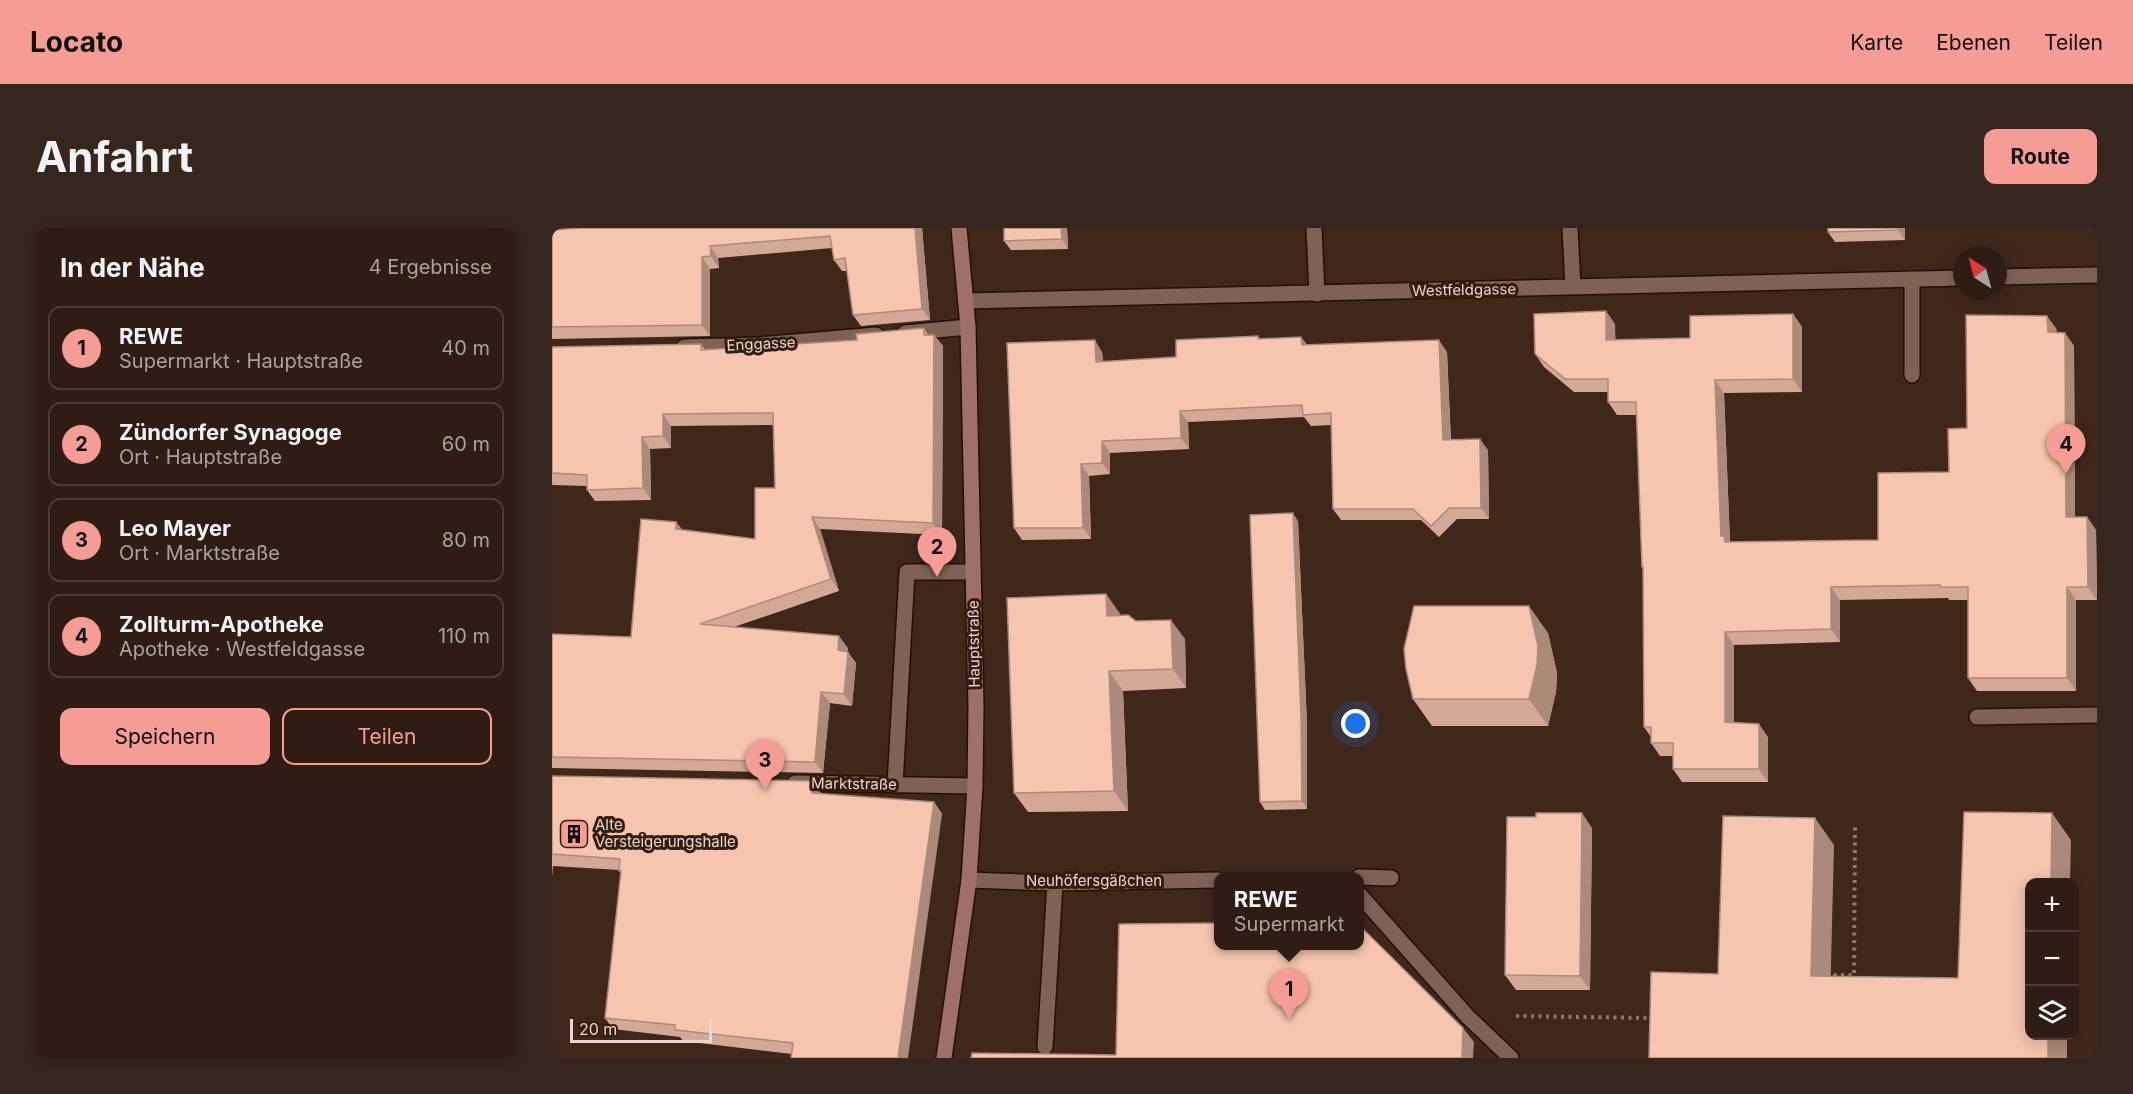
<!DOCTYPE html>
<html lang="de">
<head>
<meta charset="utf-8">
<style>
	:root { --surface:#2f1d14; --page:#37261d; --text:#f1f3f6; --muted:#a7a2a0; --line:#4a3b34; --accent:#f59c94 }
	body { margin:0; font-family:Inter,sans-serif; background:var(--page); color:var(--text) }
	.controls { position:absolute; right:18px; bottom:18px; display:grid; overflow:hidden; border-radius:12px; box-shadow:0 3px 15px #0003 }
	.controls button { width:54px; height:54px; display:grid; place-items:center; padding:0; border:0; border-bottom:2px solid var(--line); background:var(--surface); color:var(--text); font:30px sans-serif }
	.compass { position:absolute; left:1401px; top:18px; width:54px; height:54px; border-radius:50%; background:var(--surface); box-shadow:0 3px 15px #0003; rotate:324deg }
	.scale { position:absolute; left:18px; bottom:15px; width:142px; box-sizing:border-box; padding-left:6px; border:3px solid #e6d6cd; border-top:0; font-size:16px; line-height:21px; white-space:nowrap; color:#e6d6cd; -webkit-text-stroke:4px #341d10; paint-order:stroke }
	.you { position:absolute; left:804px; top:496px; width:21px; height:21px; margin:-15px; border:4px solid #fff; border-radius:50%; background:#1a73e8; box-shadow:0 0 0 9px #1a73e833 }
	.badge { display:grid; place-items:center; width:39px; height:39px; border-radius:50%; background:var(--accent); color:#111; font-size:20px; font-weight:700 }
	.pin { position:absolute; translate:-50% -50px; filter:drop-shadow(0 2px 3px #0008) }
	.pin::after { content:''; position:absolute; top:32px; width:21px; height:18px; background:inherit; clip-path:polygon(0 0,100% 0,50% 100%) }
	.popup { position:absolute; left:662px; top:644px; width:150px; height:78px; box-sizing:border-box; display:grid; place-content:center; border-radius:12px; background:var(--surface); filter:drop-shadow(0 2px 4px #0005); font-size:20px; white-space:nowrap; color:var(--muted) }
	.popup b { font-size:22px; color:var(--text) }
	.popup::after { content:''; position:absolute; left:50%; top:100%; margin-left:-12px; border:12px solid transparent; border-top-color:var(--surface) }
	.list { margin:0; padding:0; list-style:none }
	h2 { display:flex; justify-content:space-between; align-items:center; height:78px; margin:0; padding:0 24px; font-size:26px }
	h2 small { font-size:20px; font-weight:400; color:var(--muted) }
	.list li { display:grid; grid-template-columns:39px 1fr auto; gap:18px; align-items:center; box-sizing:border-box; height:84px; margin:0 12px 12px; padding:0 12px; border:2px solid var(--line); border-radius:12px }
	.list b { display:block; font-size:22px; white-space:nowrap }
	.list p { margin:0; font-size:20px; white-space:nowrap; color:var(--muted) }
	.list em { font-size:20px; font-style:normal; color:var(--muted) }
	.actions { display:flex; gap:12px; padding:18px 24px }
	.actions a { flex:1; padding:14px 0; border:2px solid var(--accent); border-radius:12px; text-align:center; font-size:21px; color:var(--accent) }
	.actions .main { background:var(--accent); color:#111 }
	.icon { flex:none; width:33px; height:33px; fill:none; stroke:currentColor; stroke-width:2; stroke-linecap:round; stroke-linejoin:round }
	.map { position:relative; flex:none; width:1545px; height:830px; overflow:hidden; border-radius:12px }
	header { display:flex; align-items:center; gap:36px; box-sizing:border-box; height:84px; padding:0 30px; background:var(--accent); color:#111 }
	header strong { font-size:28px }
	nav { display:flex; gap:33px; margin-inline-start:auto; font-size:21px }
	.intro { display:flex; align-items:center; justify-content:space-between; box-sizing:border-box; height:144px; padding:0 36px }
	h1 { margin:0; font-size:42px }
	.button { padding:15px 27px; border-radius:12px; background:var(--accent); color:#111; font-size:21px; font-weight:700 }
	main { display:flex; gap:36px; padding:0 36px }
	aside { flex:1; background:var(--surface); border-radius:12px; box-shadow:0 3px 15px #0003 }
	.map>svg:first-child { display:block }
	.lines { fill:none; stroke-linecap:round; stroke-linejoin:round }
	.service-casing { stroke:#250f04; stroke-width:18 }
	.minor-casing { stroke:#250f04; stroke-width:18 }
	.secondary-casing { stroke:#250f04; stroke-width:18 }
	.path { stroke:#8d796e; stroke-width:4; stroke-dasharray:3 4.5; stroke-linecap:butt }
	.service { stroke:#7e6354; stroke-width:15 }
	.minor { stroke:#7e6354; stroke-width:15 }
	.secondary { stroke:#9f706a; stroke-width:15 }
	.wall { fill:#d3a995 }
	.shaded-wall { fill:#ac8a79 }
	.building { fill:#f5c5ad; stroke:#ac8a79; stroke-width:1.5 }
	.labels { text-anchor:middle; stroke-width:6; stroke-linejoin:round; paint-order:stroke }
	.street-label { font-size:15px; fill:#e6d6cd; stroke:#341d10 }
	.poi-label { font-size:15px; fill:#e6d6cd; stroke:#341d10; text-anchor:start }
</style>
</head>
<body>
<header>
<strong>Locato</strong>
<nav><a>Karte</a><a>Ebenen</a><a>Teilen</a></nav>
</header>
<div class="intro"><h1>Anfahrt</h1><a class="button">Route</a></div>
<main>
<aside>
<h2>In der Nähe<small>4 Ergebnisse</small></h2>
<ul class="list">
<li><span class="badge">1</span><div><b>REWE</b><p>Supermarkt · Hauptstraße</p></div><em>40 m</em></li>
<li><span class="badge">2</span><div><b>Zündorfer Synagoge</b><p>Ort · Hauptstraße</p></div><em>60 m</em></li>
<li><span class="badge">3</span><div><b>Leo Mayer</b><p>Ort · Marktstraße</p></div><em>80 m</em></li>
<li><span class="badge">4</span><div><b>Zollturm-Apotheke</b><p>Apotheke · Westfeldgasse</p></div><em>110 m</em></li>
</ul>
<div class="actions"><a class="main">Speichern</a><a>Teilen</a></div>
</aside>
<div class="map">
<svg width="1545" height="830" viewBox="0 0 1545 830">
	<rect width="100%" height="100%" fill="#3f271a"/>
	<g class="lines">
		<g class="service-casing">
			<path id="service" d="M762,0L765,66
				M1360,51V147
				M1425,489L1545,487
				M343,557L355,344H421
				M807,649L839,650
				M417,652L503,655L666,652
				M807,666L915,788L959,830
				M493,819L503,655"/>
		</g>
		<g class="minor-casing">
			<path id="minor" d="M1018,0L1021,59
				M1446,49L1545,47
				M414,73L1410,50
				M353,105L416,99
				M132,119L208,117L324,107
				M243,555L423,558"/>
		</g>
		<g class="secondary-casing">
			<path id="secondary" d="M392,830L417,652L423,558L424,478L416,99L407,0"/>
		</g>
		<path class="path" d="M1274,747H1302L1303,598
			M964,788L1101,790"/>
		<use href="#service" class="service"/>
		<use href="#minor" class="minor"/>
		<use href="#secondary" class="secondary"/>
	</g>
	<path class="wall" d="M29,0H370L378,92L309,98L301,87L295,43H290L282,32L280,20L166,30L167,40L158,41V108L0,111V2Z
		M452,0H515L516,21L459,22L452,13Z
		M1353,0V12L1283,14L1276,4Z
		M1241,86L1250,99V164L1172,165L1178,314L1326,312L1397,244L1415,200L1504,100L1505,105H1513L1522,118L1523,289H1535L1544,302L1545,372H1524V463H1425L1416,450V372H1397L1396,370L1288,372V414L1182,417V495L1216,509V554H1130L1121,541V528H1108L1099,515V509L1092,499V341L1090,339L1085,187H1065L1056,174V164H1022L992,139L983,126L1063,96V112L1138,110Z
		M372,100L376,107H382L391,118L390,307L268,301L287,363L182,399L296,420L295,424L304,435L300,478L278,475L271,545L0,540V406L79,409L124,294L130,302L203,311L223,260L221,197L119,198V220L98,221L99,272L43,273L35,262V258L0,257V119L149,116L153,122L305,112Z
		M706,108L708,111L749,109L755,117L895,124L899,211L936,222L937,291H905L887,309L869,292H789L781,281L779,197L759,198L752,189L636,194L637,221L558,225V246L537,248L539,311L470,312L462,300L550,124L551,134L624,129Z
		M746,293L755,496V581L713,582L708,574Z
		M554,366L568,386V387L633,411L634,460L571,463L576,583L476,584L462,565Z
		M996,405L1005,445L1004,464L996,498H880L861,471Z
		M0,548L269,565V566L382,574L390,586L240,826L131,813L128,809L61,801L53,790L69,646L67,642L1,638L0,649Z
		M984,589L1040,600L1038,762H964L953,747Z"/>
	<path class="shaded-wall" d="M363,0H370L378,92L370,81Z
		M509,0H515L516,21L510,11Z
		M1346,0H1353V12L1346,2Z
		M158,18L166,30L167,40L159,28Z
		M150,29L158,41V108L150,97Z
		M1054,83L1063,96L1064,125L1054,112Z
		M1241,86L1250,99V164L1241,151Z
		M1495,88L1504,100L1505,117L1496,104Z
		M1513,105L1522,118L1523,302L1514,289Z
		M382,107L391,118L390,307L381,295Z
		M749,109L757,120L750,117Z
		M543,112L550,124L552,146L544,134Z
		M887,112L895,124L899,223L891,212Z
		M1163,152L1172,165L1178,315L1182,327L1169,308Z
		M628,183L636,194L637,221L629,210Z
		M111,186L119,198V220L111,208Z
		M90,209L98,221L99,272L91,260Z
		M928,211L936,222L937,291L929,280Z
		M550,213L558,225V246L550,235Z
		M529,236L537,248L539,311L531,300Z
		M741,285L746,293L755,496V581L750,573Z
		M260,289L268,301L287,363L279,351Z
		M1535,289L1544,302L1545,372L1536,359Z
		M124,294L133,305L124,301Z
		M1279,359L1288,372V414L1279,401Z
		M1515,359L1524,372V463L1515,450Z
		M554,366L568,386L569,407L555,388Z
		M977,378L996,405L1005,445L1004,464L996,498L977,471Z
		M619,392L633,411L634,460L621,441Z
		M1173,404L1182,417V507L1173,494Z
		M287,408L296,420L294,434L286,422Z
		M296,424L304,435L300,478L292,466Z
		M557,443L571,463L576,583L562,563Z
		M269,464L278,475L271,545L263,534Z
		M1207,496L1216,509V554L1207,541Z
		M261,553L269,565L268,577L260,565Z
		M382,574L390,586L356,830H346Z
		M1030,585L1040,600L1038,762L1028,748Z
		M1500,585L1519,612L1518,654H1499Z
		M1263,590L1282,617L1278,775L1259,748Z
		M911,800L922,814L921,830H910Z
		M1496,807H1515V830H1496Z"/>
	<path class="building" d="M29,0H363L370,81L301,87L293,30L282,32L278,8L158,18L159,28L150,29V97L0,99V2Z
		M452,0H509L510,11L452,13Z
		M1276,0H1346V2L1276,4Z
		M1054,83V112L1138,110V88L1241,86V151L1163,152L1169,308H1172L1173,314L1326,312V245L1397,244L1396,201L1415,200L1414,87L1495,88L1496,104L1513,105L1514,289H1535L1536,359H1515V450H1416V359H1388V357L1279,359V401L1173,404V494L1207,496V541H1121V515H1099V499H1092L1091,339H1090L1084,174H1056V151H1013L983,126L982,86Z
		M372,100V107H382L381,295L260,289L279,351L148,396L287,408L286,422L296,424L292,466L269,464L263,534L0,529V406L79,409L89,291L124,294V301L203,311V260H223L221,185L111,186V208L90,209L91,260L35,262V247L0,245V119L149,116V122L305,112L304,106Z
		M706,108V111L749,109L750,117L887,112L891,212L928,211L929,280H897L879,298L861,281H781L779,185L751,187L750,177L628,183L629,210L550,213V235L529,236L531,300H462L455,115L543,112L544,134L624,129V112Z
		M741,285L749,488L750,573L708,574L698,287Z
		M554,366L555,388L576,387L584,393L619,392L621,441L557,443L562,563L462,565L455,370Z
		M862,378H977L986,418L985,437L977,471H861L854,441L852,421Z
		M0,548L261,553L260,565L382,574L346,830H239L241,815L123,802V797L53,790L69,643H67L68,631L0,626Z
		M1412,584L1500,585L1499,654H1478V807H1496V830H1097L1099,744L1166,746L1171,588L1263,590L1259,748L1406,750Z
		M984,585H1030L1028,748L953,747L955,589H984Z
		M666,695V717H807V697L911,800L910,830H419L420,825L564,827L567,696Z"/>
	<defs>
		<g id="building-square" transform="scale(1.5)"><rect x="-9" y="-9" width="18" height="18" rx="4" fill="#f59c94" stroke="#341d10"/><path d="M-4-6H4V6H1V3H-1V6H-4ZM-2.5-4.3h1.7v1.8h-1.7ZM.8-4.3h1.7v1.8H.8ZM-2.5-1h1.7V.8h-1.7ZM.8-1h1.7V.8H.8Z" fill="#111"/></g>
	</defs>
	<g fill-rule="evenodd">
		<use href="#building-square" x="22" y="606"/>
	</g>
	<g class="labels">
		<g class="street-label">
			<text transform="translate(912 62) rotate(-1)" y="5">Westfeldgasse</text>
			<text transform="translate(209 116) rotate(-3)" y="5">Enggasse</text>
			<text transform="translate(422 416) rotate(-91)" y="5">Hauptstraße</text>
			<text transform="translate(302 556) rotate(1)" y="5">Marktstraße</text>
			<text x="542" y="658">Neuhöfersgäßchen</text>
		</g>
		<g class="poi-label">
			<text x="43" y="602">Alte<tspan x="43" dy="17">Versteigerungshalle</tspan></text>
		</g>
	</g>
</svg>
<div class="controls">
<button>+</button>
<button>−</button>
<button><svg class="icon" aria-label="layers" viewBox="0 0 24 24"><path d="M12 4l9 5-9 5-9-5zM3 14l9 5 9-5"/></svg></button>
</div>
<svg class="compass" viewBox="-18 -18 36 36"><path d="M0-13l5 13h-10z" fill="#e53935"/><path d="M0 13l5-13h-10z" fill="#a7a2a0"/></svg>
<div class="scale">20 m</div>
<div class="you"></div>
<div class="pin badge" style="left:737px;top:791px">1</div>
<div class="popup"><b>REWE</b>Supermarkt</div>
<div class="pin badge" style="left:385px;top:349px">2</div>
<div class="pin badge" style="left:213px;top:562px">3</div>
<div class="pin badge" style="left:1514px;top:246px">4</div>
</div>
</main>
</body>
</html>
